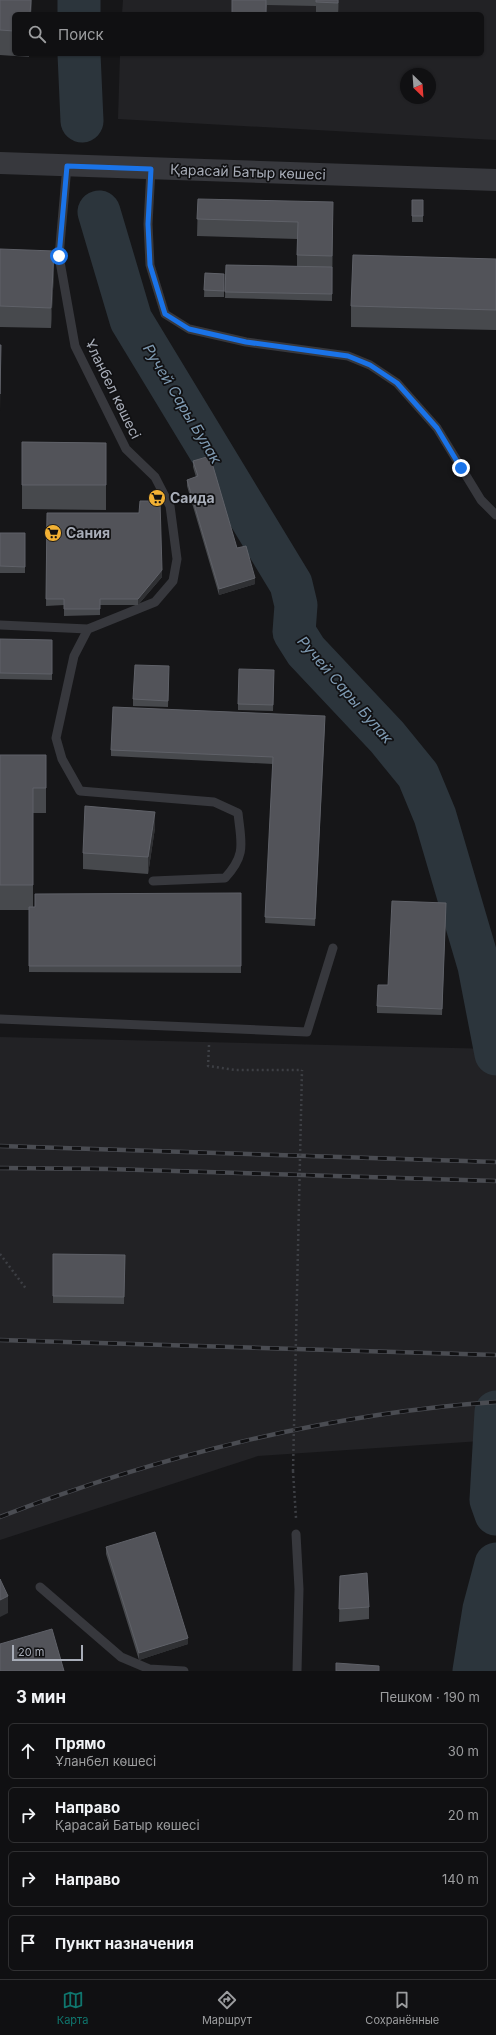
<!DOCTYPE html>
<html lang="ru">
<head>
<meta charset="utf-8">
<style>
	:root { --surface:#101012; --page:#19191b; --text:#f1f3f6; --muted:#9c9d9f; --line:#303032; --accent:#0f766e }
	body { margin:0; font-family:Inter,sans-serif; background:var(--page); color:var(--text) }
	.compass { position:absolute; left:400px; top:68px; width:36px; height:36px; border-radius:50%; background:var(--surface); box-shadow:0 1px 3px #0004; rotate:155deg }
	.scale { position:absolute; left:12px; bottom:10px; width:71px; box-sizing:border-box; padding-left:4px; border:2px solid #a8adb8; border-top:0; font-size:11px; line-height:14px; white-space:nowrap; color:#a8adb8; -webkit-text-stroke:3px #111113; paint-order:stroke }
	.stop { position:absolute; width:12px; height:12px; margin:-9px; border:3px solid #1a73e8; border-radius:50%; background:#fff }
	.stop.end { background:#1a73e8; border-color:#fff; box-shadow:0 1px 4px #0008 }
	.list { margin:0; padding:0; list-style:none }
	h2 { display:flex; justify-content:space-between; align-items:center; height:52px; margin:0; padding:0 16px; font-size:17px }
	h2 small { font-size:13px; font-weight:400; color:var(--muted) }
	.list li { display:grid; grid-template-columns:26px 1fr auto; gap:12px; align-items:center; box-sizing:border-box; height:56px; margin:0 8px 8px; padding:0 8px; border:1px solid var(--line); border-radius:6px }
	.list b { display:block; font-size:15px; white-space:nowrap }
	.list p { margin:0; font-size:13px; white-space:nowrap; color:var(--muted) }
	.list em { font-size:13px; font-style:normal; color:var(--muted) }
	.icon { flex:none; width:22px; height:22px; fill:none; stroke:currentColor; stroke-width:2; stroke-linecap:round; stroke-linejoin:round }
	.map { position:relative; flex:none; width:496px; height:1671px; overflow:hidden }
	.search { position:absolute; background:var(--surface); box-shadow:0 1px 3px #0004; left:12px; right:12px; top:12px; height:44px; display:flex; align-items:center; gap:10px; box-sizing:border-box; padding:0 14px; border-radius:6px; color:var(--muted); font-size:15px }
	.sheet { height:308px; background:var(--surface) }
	nav { display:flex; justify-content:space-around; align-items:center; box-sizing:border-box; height:56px; border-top:1px solid var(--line); background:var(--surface); font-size:11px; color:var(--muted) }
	nav a { display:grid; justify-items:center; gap:2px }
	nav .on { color:var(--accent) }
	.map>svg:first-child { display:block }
	.built { fill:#222225; fill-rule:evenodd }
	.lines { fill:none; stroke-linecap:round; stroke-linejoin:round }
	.river { stroke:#2c353c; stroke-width:43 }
	.path { stroke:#3d3f44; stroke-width:2.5; stroke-dasharray:2 3; stroke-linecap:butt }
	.service { stroke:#37383d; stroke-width:9 }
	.tertiary { stroke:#37383d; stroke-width:22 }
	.rail-casing { stroke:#4a4c52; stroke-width:4.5 }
	.rail { stroke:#111113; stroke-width:3; stroke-dasharray:9; stroke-linecap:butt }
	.path-bridge { stroke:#3d3f44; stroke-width:2.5; stroke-dasharray:2 3; stroke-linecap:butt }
	.wall { fill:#47494d }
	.shaded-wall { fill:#2f3033 }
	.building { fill:#525359; stroke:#5f6168 }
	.route { stroke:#1a73e8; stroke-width:5 }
	.labels { text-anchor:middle; stroke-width:3.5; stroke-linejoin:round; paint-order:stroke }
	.street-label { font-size:14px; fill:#a8adb8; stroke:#111113 }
	.poi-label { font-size:14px; font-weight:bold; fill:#a8adb8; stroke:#111113; text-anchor:start }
	.water-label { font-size:15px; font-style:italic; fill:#7f9bb3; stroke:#111113 }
</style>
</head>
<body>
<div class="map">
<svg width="496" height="1671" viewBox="0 0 496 1671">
	<rect width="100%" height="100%" fill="#161618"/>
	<path class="built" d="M123,0H496V140L118,119L120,54H482V14H122ZM406,74H430V98H406Z
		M0,1037L496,1049V1440L258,1456L0,1540Z"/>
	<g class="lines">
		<path class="river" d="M79,0V14
			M79,54L82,121
			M99,212L131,320L291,584L296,605L294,632L306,651L387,737L418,775L435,816L479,966L496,1054
			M496,1412L491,1500L496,1514
			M474,1671L484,1609L496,1564"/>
		<path class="path" d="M209,1045L208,1066L236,1070H302
			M0,1254L27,1290
			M293,1471L296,1518"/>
		<path class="service" d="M151,169L148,224L150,265L165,314L189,329L246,342L348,356L370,365L397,383L437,428L481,500L496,515
			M0,625L88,629L155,602L173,581L177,559L170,506L155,477L126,449L75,346L59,256L67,166
			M88,629L74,656L56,738L62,759L80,791L214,802L238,813C241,843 247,854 225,878L153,881
			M0,1019L307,1032L333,948
			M296,1534L299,1589L297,1671
			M40,1587L121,1657L149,1669L184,1671"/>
		<path class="tertiary" d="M0,163L496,180"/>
		<g class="rail-casing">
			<path id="rail" d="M0,1146L496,1162
				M0,1168L109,1169L496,1181
				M0,1340L496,1355
				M0,1517C154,1457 331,1413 496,1402"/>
		</g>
		<use href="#rail" class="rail"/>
		<path class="path-bridge" d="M293,1471L302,1070"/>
	</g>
	<path class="wall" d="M0,0H32L31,14H14V54H29V57L0,55Z
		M232,0H339L338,14H316V6L267,5L266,14H232Z
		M198,199L333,219L332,301L225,298L226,265L297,266V239L197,236Z
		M412,200H423V222H412Z
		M0,249L54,272L51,328L0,327Z
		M496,259V330L351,327V306Z
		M205,273L224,274V297H204Z
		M22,442L106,443V510L22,509Z
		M193,461L237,548L255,584L219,595L187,486V480L196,477L193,467Z
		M47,513L162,577L138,605H100V615L64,616V605L46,606Z
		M0,533H25V573H0Z
		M0,639L52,640V680L0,679Z
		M169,673L168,707L133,706V699Z
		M274,676L273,711L238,710V704Z
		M325,723L315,926L265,923L273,764L111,756V750Z
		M0,755H46V813H33V907L241,893V973L29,972V910H0Z
		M155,828L148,874L83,869V853Z
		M446,910L442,1015L377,1013V1006L388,985Z
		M53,1254L125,1255L124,1304L53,1303Z
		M106,1547L188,1644L139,1660L106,1554Z
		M340,1576L369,1607V1619L339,1622Z"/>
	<path class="shaded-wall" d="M31,0H32L31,14H30Z
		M338,0H339L338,14Z
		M333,202V219L332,273V256Z
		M54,251V272L51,328V308Z
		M1,345V362L0,411V394Z
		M162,570V577L138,605V599Z
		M255,578V584L219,595V589Z
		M155,812V828L148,874V857Z
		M8,1596V1613L0,1617V1600Z
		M188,1638V1644L139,1660V1653Z"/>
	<path class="building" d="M0,0H31L30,14H14V31L0,30Z
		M232,0H266V14H232Z
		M316,0H338V3L316,2Z
		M198,199L333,202L332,256L297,255L298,222L197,219Z
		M412,200H423V216H412Z
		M0,249L54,251L51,308L0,306Z
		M353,255L496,259V310L351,306Z
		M226,265L332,267V294L225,292Z
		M205,273L224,274V291L204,290Z
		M0,345H1L0,394Z
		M22,442L106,443V485H22Z
		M210,456L237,548L246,546L255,578L219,589L187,480L198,476L193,461Z
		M140,501H160L162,570L138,599H100V609H64V599H46L47,513H139Z
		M0,533H25V567L0,566Z
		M0,639L52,640V674L0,673Z
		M135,665L169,666L168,701L133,699Z
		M239,669L274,670L273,705L238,704Z
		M113,707L325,716L315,919L265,917L273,757L111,750Z
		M0,755H46V788H33V885H0Z
		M85,806L155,812L148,857L83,853Z
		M241,893V966H29V907H35V894Z
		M392,901L446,903L442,1009L377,1006L378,985H388Z
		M53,1254L125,1255L124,1297L53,1296Z
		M155,1532L188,1638L139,1653L106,1547Z
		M367,1573L369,1607L339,1609L340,1576Z
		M0,1579L8,1596L0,1600Z
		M52,1629L64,1671H0V1644Z
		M336,1663L379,1666V1671H336Z"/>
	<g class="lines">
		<path class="route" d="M59,256L67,166L151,169L148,224L150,265L165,314L189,329L246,342L348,356L370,365L397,383L437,428L461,468"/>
	</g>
	<defs>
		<g id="supermarket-disc" transform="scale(0.9)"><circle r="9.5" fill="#f2b134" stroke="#111113"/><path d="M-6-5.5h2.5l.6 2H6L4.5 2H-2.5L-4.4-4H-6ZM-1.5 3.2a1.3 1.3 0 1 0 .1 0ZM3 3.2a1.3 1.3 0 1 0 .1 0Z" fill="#111"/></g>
	</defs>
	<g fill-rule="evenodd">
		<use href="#supermarket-disc" x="157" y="498"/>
		<use href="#supermarket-disc" x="53" y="533"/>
	</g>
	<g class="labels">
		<g class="street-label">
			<text transform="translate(248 172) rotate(2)" y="5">Қарасай Батыр көшесі</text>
			<text transform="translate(113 389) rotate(64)" y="5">Ұланбел көшесі</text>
		</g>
		<g class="poi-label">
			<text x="170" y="503">Саида</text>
			<text x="66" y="538">Сания</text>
		</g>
		<g class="water-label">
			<text transform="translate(182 404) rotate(59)" y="5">Ручей Сары Булак</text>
			<text transform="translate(345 690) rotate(49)" y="5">Ручей Сары Булак</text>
		</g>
	</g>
</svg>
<svg class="compass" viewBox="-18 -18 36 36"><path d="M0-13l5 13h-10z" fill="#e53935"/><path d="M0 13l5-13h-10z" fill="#9c9d9f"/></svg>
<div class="scale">20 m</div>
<div class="stop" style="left:59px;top:256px"></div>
<div class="stop end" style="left:461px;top:468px"></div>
<div class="search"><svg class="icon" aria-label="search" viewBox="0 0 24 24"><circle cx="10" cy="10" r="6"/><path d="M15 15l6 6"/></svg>Поиск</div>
</div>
<section class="sheet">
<h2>3 мин<small>Пешком · 190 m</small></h2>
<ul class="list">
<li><svg class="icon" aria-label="ahead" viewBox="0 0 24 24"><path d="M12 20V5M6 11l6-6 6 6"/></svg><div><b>Прямо</b><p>Ұланбел көшесі</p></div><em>30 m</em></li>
<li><svg class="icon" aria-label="right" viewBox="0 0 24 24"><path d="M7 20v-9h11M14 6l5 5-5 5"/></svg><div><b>Направо</b><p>Қарасай Батыр көшесі</p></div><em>20 m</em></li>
<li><svg class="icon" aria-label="right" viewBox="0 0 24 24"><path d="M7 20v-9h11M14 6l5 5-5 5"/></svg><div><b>Направо</b></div><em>140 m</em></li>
<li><svg class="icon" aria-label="arrive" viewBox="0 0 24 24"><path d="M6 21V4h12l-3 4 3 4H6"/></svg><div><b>Пункт назначения</b></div></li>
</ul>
</section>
<nav>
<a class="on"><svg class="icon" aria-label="map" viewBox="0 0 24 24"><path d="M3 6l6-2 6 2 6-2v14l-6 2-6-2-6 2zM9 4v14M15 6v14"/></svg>Карта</a>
<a><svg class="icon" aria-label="directions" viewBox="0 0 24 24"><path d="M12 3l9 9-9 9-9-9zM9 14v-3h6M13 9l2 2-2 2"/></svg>Маршрут</a>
<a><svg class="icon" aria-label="saved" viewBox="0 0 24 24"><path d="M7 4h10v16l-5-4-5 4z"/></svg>Сохранённые</a>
</nav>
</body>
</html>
